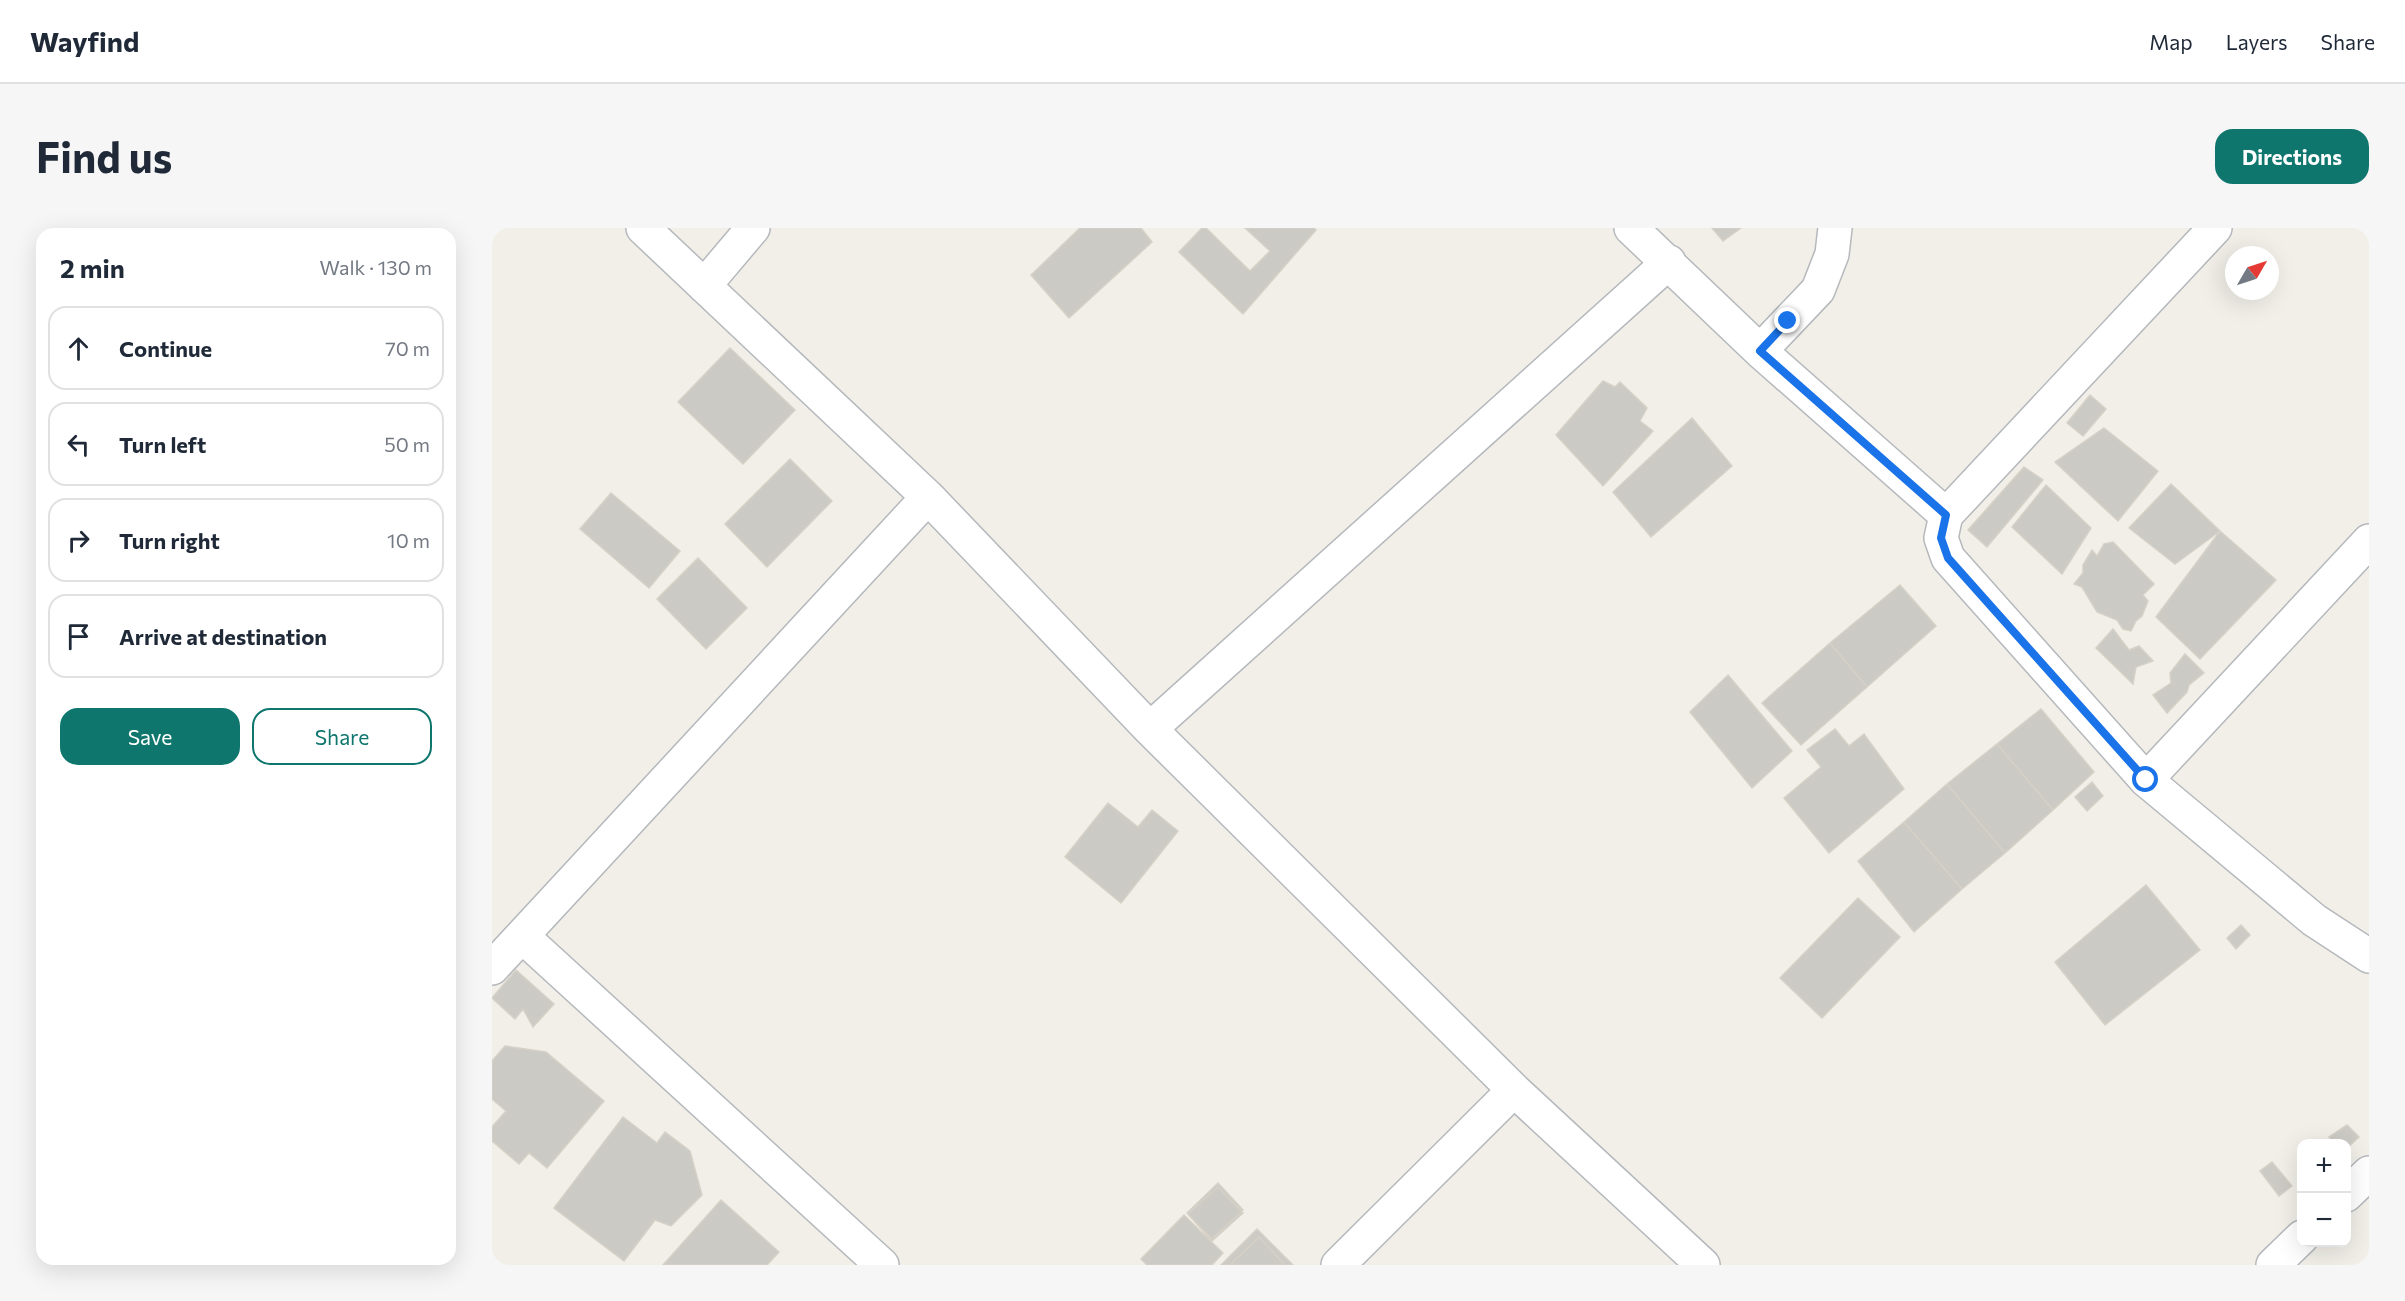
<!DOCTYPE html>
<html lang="en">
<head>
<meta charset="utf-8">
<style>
	:root { --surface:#fff; --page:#f6f6f7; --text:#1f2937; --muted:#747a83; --line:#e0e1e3; --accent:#0f766e }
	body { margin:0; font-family:Commissioner,sans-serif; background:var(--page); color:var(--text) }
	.controls { position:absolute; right:18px; bottom:18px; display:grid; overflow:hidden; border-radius:12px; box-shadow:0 6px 24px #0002 }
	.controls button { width:54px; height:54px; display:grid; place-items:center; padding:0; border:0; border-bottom:2px solid var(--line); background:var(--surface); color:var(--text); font:30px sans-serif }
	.compass { position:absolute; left:1733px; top:18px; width:54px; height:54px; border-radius:50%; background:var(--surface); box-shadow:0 6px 24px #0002; rotate:51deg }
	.stop { position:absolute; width:18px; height:18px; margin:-14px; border:4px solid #1a73e8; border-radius:50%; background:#fff }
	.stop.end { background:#1a73e8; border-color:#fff; box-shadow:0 2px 6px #0008 }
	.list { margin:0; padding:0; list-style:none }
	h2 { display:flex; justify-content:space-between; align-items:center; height:78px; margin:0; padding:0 24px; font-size:26px }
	h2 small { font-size:20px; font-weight:400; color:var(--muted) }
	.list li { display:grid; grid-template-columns:39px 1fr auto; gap:18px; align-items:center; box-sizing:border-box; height:84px; margin:0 12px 12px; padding:0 12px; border:2px solid var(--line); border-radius:18px }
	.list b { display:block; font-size:22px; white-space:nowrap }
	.list em { font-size:20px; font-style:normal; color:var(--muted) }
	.actions { display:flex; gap:12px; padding:18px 24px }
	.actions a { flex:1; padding:14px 0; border:2px solid var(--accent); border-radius:18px; text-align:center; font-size:21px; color:var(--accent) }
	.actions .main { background:var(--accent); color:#fff }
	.icon { flex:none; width:33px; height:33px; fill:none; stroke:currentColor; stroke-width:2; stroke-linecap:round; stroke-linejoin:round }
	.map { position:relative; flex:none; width:1877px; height:1037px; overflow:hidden; border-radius:18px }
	header { display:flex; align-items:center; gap:36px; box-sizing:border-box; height:84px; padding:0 30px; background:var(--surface); border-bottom:2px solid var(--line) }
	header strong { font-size:28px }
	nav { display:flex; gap:33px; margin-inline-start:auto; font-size:21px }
	.intro { display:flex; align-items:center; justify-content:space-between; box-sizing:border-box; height:144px; padding:0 36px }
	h1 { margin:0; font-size:42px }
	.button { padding:15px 27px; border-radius:18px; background:var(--accent); color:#fff; font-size:21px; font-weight:700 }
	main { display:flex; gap:36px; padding:0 36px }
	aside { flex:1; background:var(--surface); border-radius:18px; box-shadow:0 6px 24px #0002 }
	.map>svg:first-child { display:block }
	.building { fill:#cccac5; stroke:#d6d1c6; stroke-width:1.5 }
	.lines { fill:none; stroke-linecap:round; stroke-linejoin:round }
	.street-casing { stroke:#b5b8bc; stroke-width:36 }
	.street { stroke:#fff; stroke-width:33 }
	.route { stroke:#1a73e8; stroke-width:8 }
</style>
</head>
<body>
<header>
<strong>Wayfind</strong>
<nav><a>Map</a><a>Layers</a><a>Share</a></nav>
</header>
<div class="intro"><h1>Find us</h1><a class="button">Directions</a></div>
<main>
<aside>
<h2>2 min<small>Walk · 130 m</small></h2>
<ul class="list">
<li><svg class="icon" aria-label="ahead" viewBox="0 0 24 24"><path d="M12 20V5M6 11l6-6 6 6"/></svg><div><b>Continue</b></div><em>70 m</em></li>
<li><svg class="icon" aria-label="left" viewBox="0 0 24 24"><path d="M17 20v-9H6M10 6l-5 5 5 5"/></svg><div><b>Turn left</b></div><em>50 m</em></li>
<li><svg class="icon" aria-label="right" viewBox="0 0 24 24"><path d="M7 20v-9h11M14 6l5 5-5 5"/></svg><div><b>Turn right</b></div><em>10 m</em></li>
<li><svg class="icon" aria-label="arrive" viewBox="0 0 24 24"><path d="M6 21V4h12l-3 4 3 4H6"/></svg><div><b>Arrive at destination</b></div></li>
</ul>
<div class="actions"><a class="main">Save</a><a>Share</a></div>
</aside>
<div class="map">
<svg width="1877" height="1037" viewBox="0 0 1877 1037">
	<rect width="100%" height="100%" fill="#f1efe8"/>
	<path class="building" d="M588,0H649L660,14L577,90L539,47Z
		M710,0H714L758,43L778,23L753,0H822L824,2L751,86L687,24Z
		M1220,0H1249L1231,13Z
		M238,120L303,182L251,236L186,174Z
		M1111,153L1123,159L1128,154L1155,180L1148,193L1161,203L1111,258L1064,207Z
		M1598,167L1614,181L1591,208L1575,195Z
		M1200,190L1240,238L1159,309L1121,264Z
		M1612,200L1666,243L1626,293L1563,234Z
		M298,231L340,273L275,339L233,296Z
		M1532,239L1551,252L1495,319L1476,302Z
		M1679,256L1728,303L1683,336L1637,300Z
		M1554,257L1599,300L1570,346L1520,299Z
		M119,265L188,323L157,360L88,301Z
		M1728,303L1784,352L1708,431L1664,389Z
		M1621,314L1662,356L1651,367L1656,373L1650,388L1644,393L1639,403L1631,401L1625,392L1605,384L1590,359L1582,356L1591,345V337L1600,322L1605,328L1612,316Z
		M206,330L255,380L214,421L165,371Z
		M1408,357L1444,398L1375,459L1338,415Z
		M1621,401L1637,422L1647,418L1661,433L1644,439L1641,456L1604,420Z
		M1338,415L1375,459L1309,517L1270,475Z
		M1693,426L1712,445L1697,457L1695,464L1675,485L1661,467L1679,455L1678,445Z
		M1236,447L1300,523L1260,560L1198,484Z
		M1549,481L1602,544L1561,582L1505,516Z
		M1343,501L1357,518L1372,506L1412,561L1337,625L1292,570L1329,539L1315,522Z
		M1505,516L1561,582L1513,625L1455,556Z
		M1600,554L1611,568L1595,583L1583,569Z
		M1455,556L1513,625L1470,661L1412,594Z
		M616,575L646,599L660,582L686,603L629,675L573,629Z
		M1412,594L1470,661L1422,704L1366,633Z
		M1654,657L1708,722L1613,797L1563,734Z
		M1366,670L1408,709L1330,790L1288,750Z
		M1749,697L1758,707L1744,721L1735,710Z
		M24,742L62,776L41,799L31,781L23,791L0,770Z
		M13,818L54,824L112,873L55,940L37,925L27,936L0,913V899L14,883L0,871V833Z
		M131,889L165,915L173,904L198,923L210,967L179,998L163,992L132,1033L62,980Z
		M1855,897L1867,909L1854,921V916H1842L1837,909Z
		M1780,934L1800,958L1787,968L1768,943Z
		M726,955L751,982L720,1011L695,985Z
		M726,959L751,985L720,1013L696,986Z
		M229,972L287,1024L275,1037H171Z
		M692,987L731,1025L720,1037H655L649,1031Z
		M765,1001L801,1037H729Z
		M767,1009L793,1037H738Z"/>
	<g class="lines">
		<g class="street-casing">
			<path id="street" d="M151,0L436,269L658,501L1022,862L1211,1037
				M1139,0L1268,123L1454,287
				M1723,0L1454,287L1449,310L1456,330L1654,552L1822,692L1877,728
				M212,58L261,0
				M1268,123L1326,62L1340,26L1343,0
				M658,501L1177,34
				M1654,552L1877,313
				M30,708L390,1037
				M0,740L436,269
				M1854,967L1877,945
				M846,1037L1022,862
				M1781,1037L1810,1009"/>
		</g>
		<use href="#street" class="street"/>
	</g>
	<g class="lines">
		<path class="route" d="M1296,93L1268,123L1454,287L1449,310L1456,330L1654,552"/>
	</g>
</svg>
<div class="controls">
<button>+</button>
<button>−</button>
</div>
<svg class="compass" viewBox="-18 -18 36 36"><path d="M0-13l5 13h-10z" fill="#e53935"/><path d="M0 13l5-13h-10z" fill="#747a83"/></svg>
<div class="stop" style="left:1654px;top:552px"></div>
<div class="stop end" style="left:1296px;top:93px"></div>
</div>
</main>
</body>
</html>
